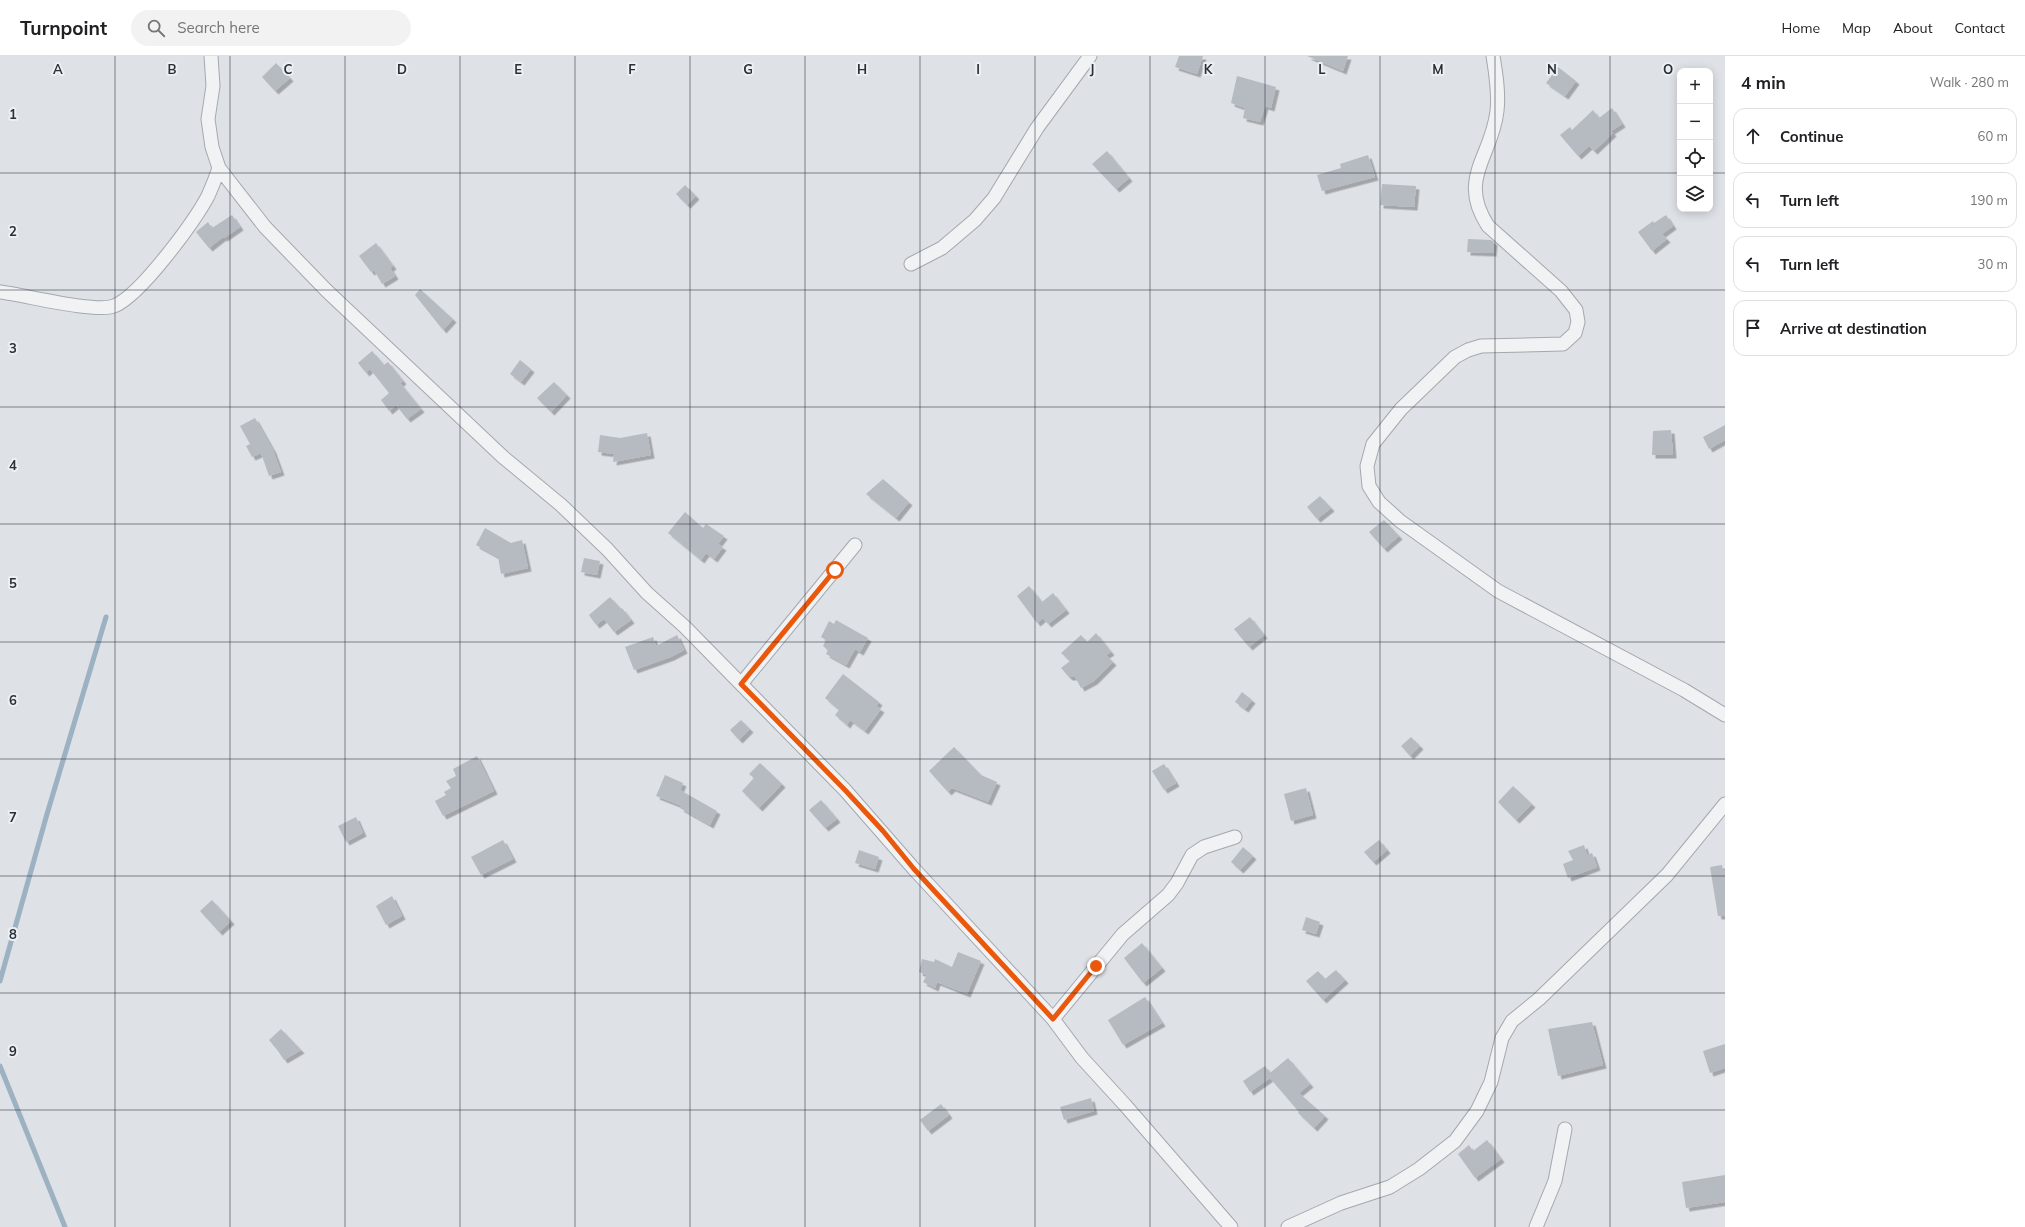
<!DOCTYPE html>
<html lang="en">
<head>
<meta charset="utf-8">
<style>
	:root { --surface:#fff; --page:#f2f2f2; --text:#202124; --muted:#757577; --line:#e0e0e0 }
	body { margin:0; font-family:Mulish,sans-serif; background:var(--page); color:var(--text) }
	.controls { position:absolute; right:12px; top:12px; display:grid; overflow:hidden; border-radius:8px; box-shadow:0 2px 10px #0003 }
	.controls button { width:36px; height:36px; display:grid; place-items:center; padding:0; border:0; border-bottom:1px solid var(--line); background:var(--surface); color:var(--text); font:20px sans-serif }
	.stop { position:absolute; width:12px; height:12px; margin:-9px; border:3px solid #ea580c; border-radius:50%; background:#fff }
	.stop.end { background:#ea580c; border-color:#fff; box-shadow:0 1px 4px #0008 }
	.list { margin:0; padding:0; list-style:none }
	h2 { display:flex; justify-content:space-between; align-items:center; height:52px; margin:0; padding:0 16px; font-size:17px }
	h2 small { font-size:13px; font-weight:400; color:var(--muted) }
	.list li { display:grid; grid-template-columns:26px 1fr auto; gap:12px; align-items:center; box-sizing:border-box; height:56px; margin:0 8px 8px; padding:0 8px; border:1px solid var(--line); border-radius:12px }
	.list b { display:block; font-size:15px; white-space:nowrap }
	.list em { font-size:13px; font-style:normal; color:var(--muted) }
	.icon { flex:none; width:22px; height:22px; fill:none; stroke:currentColor; stroke-width:2; stroke-linecap:round; stroke-linejoin:round }
	.map { position:relative; flex:none; width:1725px; height:1171px; overflow:hidden }
	header { display:flex; align-items:center; gap:24px; box-sizing:border-box; height:56px; padding:0 20px; background:var(--surface); border-bottom:1px solid var(--line) }
	header strong { font-size:19px }
	nav { display:flex; gap:22px; margin-inline-start:auto; font-size:14px }
	.search { width:280px; height:36px; background:var(--page); display:flex; align-items:center; gap:10px; box-sizing:border-box; padding:0 14px; border-radius:22px; color:var(--muted); font-size:15px }
	main { display:flex }
	aside { flex:1; background:var(--surface) }
	.map>svg:first-child { display:block }
	.lines { fill:none; stroke-linecap:round; stroke-linejoin:round }
	.stream { stroke:#9cb1c2; stroke-width:5 }
	.building { fill:#b6bbc2; filter:url(#shadow) }
	.street-casing { stroke:#a4a8af; stroke-width:15 }
	.street { stroke:#f0f2f4; stroke-width:13 }
	.route { stroke:#ea580c; stroke-width:5 }
	.grid { fill:none; stroke:#29303a; stroke-width:1; stroke-opacity:0.55 }
	.grid-label { font-size:13px; text-anchor:middle; font-weight:bold; fill:#29303a; stroke:#edf0f3; stroke-width:4; stroke-linejoin:round; paint-order:stroke }
</style>
</head>
<body>
<header>
<strong>Turnpoint</strong>
<div class="search"><svg class="icon" aria-label="search" viewBox="0 0 24 24"><circle cx="10" cy="10" r="6"/><path d="M15 15l6 6"/></svg>Search here</div>
<nav><a>Home</a><a>Map</a><a>About</a><a>Contact</a></nav>
</header>
<main>
<div class="map">
<svg width="1725" height="1171" viewBox="0 0 1725 1171">
	<defs>
		<filter id="shadow"><feDropShadow dx="3.5" dy="3.5" stdDeviation="0" flood-color="#0004"/></filter>
	</defs>
	<rect width="100%" height="100%" fill="#dee1e6"/>
	<g class="lines">
		<path class="stream" d="M0,925L47,758L106,561
			M0,1010L65,1171"/>
	</g>
	<path class="building" d="M1179,0H1203L1197,18L1175,11Z
		M1307,0H1348L1343,15Z
		M276,7L290,22L275,35L262,21Z
		M1558,11L1576,25L1565,40L1546,27Z
		M1237,20L1276,31L1271,52L1265,50L1260,66L1243,62L1245,52L1231,47Z
		M1612,52L1622,68L1611,75L1613,77L1594,95L1589,90L1578,100L1560,79L1570,71L1572,74L1593,54L1599,62Z
		M1107,95L1129,122L1116,133L1092,108Z
		M1368,99L1375,121L1322,135L1317,119L1341,112L1340,108Z
		M1382,128L1416,130L1414,151L1380,149Z
		M685,129L696,140L687,149L676,138Z
		M232,159L240,171L224,182L223,181L209,192L196,176L208,166L212,172Z
		M1666,159L1673,170L1662,178L1667,183L1652,195L1638,176L1653,165L1654,167Z
		M1468,183L1491,184L1494,186L1493,197L1467,196Z
		M376,187L393,210L390,212L395,220L382,228L374,214L371,216L359,200Z
		M420,233L453,263L443,274L415,239Z
		M372,295L384,309L388,306L403,325L400,327L421,353L407,363L396,349L389,355L381,344L389,337L370,313L366,317L358,307Z
		M520,304L531,313L521,326L510,318Z
		M554,326L567,339L551,356L537,342Z
		M255,362L273,394L281,416L269,420L261,397L252,401L246,390L250,388L240,370Z
		M1725,369V384L1709,393L1703,381Z
		M1671,374L1673,399H1652L1653,375Z
		M647,377L651,399L613,406L614,398L598,396L600,379L620,382Z
		M883,423L909,446L896,462L866,438Z
		M1320,440L1331,452L1317,463L1307,451Z
		M685,456L703,472L706,468L724,480L718,488L723,491L714,503L706,497L701,504L668,477Z
		M1384,464L1399,480L1384,493L1369,476Z
		M485,472L511,487L522,484L528,512L501,518L498,501L476,489Z
		M584,502L600,505L597,519L581,516Z
		M1029,530L1042,546L1053,537L1066,554L1048,568L1043,562L1037,567L1017,540Z
		M610,541L621,553L622,552L631,564L614,576L604,563L596,569L589,559Z
		M1250,561L1264,579L1249,591L1234,573Z
		M836,564L868,582L860,596L855,593L846,609L826,598L828,594L823,590L826,584L821,581L829,565L834,568Z
		M1096,577L1111,596L1106,599L1113,606L1094,625L1081,632L1075,621H1069L1061,612L1070,605L1061,597L1081,579L1087,586Z
		M677,579L684,594L671,601L634,614L625,591L653,581L656,590Z
		M843,618L879,646L876,650L881,653L865,675L850,664L847,669L835,659L839,654L825,642Z
		M1242,636L1252,644L1245,653L1235,646Z
		M741,664L750,673L739,684L730,674Z
		M1411,681L1420,690L1410,700L1401,690Z
		M954,691L981,719L997,726L988,746L952,732L948,736L929,715Z
		M477,700L494,735L443,760L435,745L446,739L444,736L451,732L446,725L456,720L453,713Z
		M760,707L782,728L759,752L742,735L754,722L749,718Z
		M1164,708L1176,727L1164,734L1152,715Z
		M665,719L683,727L680,734L717,755L710,769L680,752L682,750L656,740Z
		M1513,730L1532,748L1516,764L1498,746Z
		M1306,732L1313,759L1291,765L1284,738Z
		M821,744L837,763L825,772L809,754Z
		M356,761L363,777L346,786L338,770Z
		M503,784L513,803L481,819L471,801Z
		M1379,784L1387,794L1373,806L1364,796Z
		M1584,789L1587,799L1592,797L1597,811L1568,822L1563,808L1573,804L1568,795Z
		M1243,791L1253,800L1240,814L1231,806Z
		M859,794L879,801L875,813L855,807Z
		M1722,809L1723,814H1725V860H1718L1710,811Z
		M392,840L402,860L386,869L376,850Z
		M212,844L231,865L219,876L200,855Z
		M1306,861L1320,866L1316,878L1302,874Z
		M1142,887L1162,912L1143,927L1124,902Z
		M958,896L981,905L967,938L937,926L935,932L923,926L927,919L919,916L922,903L934,906L935,903L952,911Z
		M1336,914L1345,924L1323,944L1306,925L1318,915L1325,923Z
		M1145,941L1162,967L1123,989L1108,964Z
		M1592,966L1603,1009L1558,1020L1548,973Z
		M281,973L301,994L284,1004L278,995L269,984Z
		M1725,988V1012L1710,1017L1703,995Z
		M1288,1002L1310,1028L1299,1037L1325,1060L1314,1072L1298,1057L1299,1056L1270,1022L1250,1036L1243,1025L1265,1010L1270,1017Z
		M1091,1042L1094,1055L1064,1064L1060,1051Z
		M941,1048L949,1059L928,1075L920,1064Z
		M1487,1084L1501,1103L1475,1122L1458,1098L1469,1089L1473,1095Z
		M1725,1119V1146L1686,1152L1682,1126Z"/>
	<g class="lines">
		<g class="street-casing">
			<path id="street" d="M211,0L213,30L208,63L212,91L219,112L265,171L327,235L503,401L561,449L607,493L647,537L685,571L845,734L914,813L1053,963L1082,1002L1125,1049L1231,1171
				M1493,0C1496,18 1499,37 1497,55C1492,101 1457,122 1488,170L1561,235L1576,254L1578,266L1575,277L1563,288L1481,290L1468,294L1455,301L1401,353L1373,388L1367,410L1369,430L1379,446L1400,465L1498,535L1684,634L1725,659
				M911,208L942,192L975,164L994,142L1037,72L1090,0
				M0,236C25,239 94,257 114,250C140,240 194,166 208,140C212,131 216,121 219,112
				M741,628L855,489
				M1053,963L1123,878L1168,839L1177,827L1192,799L1204,791L1235,781
				M1288,1171L1341,1147L1390,1131L1419,1113L1455,1085L1477,1055L1491,1026L1502,982L1512,965L1539,943L1667,819L1725,748
				M1536,1171L1555,1125L1565,1073"/>
		</g>
		<use href="#street" class="street"/>
	</g>
	<g class="lines">
		<path class="route" d="M835,514L741,628L845,734L883,775L914,813L1053,963L1096,910"/>
	</g>
	<path class="grid" d="M115,0V1171M230,0V1171M345,0V1171M460,0V1171M575,0V1171M690,0V1171M805,0V1171M920,0V1171M1035,0V1171M1150,0V1171M1265,0V1171M1380,0V1171M1495,0V1171M1610,0V1171M0,117H1680M1710,117H1725M0,234H1725M0,351H1725M0,468H1725M0,586H1725M0,703H1725M0,820H1725M0,937H1725M0,1054H1725"/>
	<g class="grid-label">
		<text x="58" y="18">A</text>
		<text x="172" y="18">B</text>
		<text x="288" y="18">C</text>
		<text x="402" y="18">D</text>
		<text x="518" y="18">E</text>
		<text x="632" y="18">F</text>
		<text x="748" y="18">G</text>
		<text x="862" y="18">H</text>
		<text x="978" y="18">I</text>
		<text x="1092" y="18">J</text>
		<text x="1208" y="18">K</text>
		<text x="1322" y="18">L</text>
		<text x="1438" y="18">M</text>
		<text x="1552" y="18">N</text>
		<text x="1668" y="18">O</text>
		<text x="13" y="63">1</text>
		<text x="13" y="180">2</text>
		<text x="13" y="297">3</text>
		<text x="13" y="414">4</text>
		<text x="13" y="532">5</text>
		<text x="13" y="649">6</text>
		<text x="13" y="766">7</text>
		<text x="13" y="883">8</text>
		<text x="13" y="1000">9</text>
	</g>
</svg>
<div class="controls">
<button>+</button>
<button>−</button>
<button><svg class="icon" aria-label="locate" viewBox="0 0 24 24"><circle cx="12" cy="12" r="6"/><path d="M12 2v4M12 18v4M2 12h4M18 12h4"/></svg></button>
<button><svg class="icon" aria-label="layers" viewBox="0 0 24 24"><path d="M12 4l9 5-9 5-9-5zM3 14l9 5 9-5"/></svg></button>
</div>
<div class="stop" style="left:835px;top:514px"></div>
<div class="stop end" style="left:1096px;top:910px"></div>
</div>
<aside>
<h2>4 min<small>Walk · 280 m</small></h2>
<ul class="list">
<li><svg class="icon" aria-label="ahead" viewBox="0 0 24 24"><path d="M12 20V5M6 11l6-6 6 6"/></svg><div><b>Continue</b></div><em>60 m</em></li>
<li><svg class="icon" aria-label="left" viewBox="0 0 24 24"><path d="M17 20v-9H6M10 6l-5 5 5 5"/></svg><div><b>Turn left</b></div><em>190 m</em></li>
<li><svg class="icon" aria-label="left" viewBox="0 0 24 24"><path d="M17 20v-9H6M10 6l-5 5 5 5"/></svg><div><b>Turn left</b></div><em>30 m</em></li>
<li><svg class="icon" aria-label="arrive" viewBox="0 0 24 24"><path d="M6 21V4h12l-3 4 3 4H6"/></svg><div><b>Arrive at destination</b></div></li>
</ul>
</aside>
</main>
</body>
</html>
